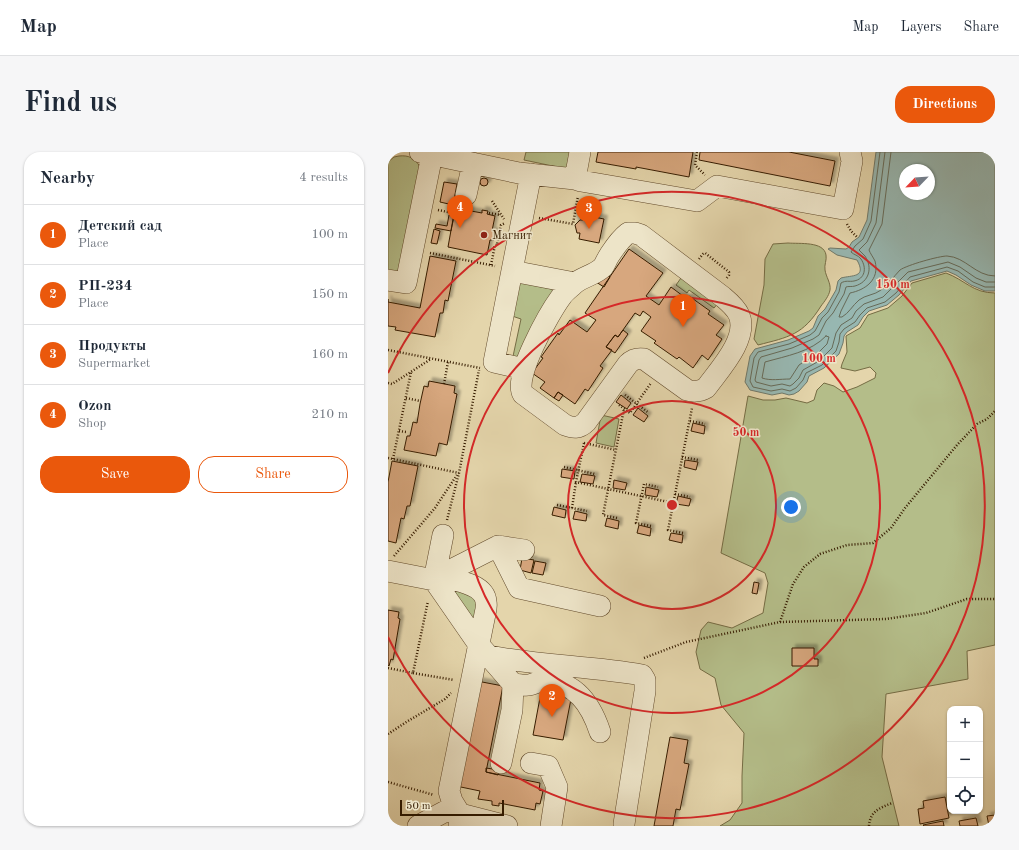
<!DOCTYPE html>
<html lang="en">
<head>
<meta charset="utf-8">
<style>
	:root { --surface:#fff; --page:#f6f6f7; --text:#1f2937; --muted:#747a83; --line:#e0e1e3; --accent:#ea580c }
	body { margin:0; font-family:"Old Standard TT",serif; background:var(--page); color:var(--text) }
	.controls { position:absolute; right:12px; bottom:12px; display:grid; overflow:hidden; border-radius:8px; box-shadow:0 1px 3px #0004 }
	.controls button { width:36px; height:36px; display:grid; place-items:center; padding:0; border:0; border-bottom:1px solid var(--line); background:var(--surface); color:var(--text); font:20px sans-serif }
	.compass { position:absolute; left:511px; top:12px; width:36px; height:36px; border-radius:50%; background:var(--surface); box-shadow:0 1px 3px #0004; rotate:245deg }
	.scale { position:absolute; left:12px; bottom:10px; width:104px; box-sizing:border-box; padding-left:4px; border:2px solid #361c00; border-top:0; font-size:11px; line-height:14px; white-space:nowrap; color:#361c00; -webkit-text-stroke:3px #ede4c8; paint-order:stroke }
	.you { position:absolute; left:403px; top:355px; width:14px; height:14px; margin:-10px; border:3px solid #fff; border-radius:50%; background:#1a73e8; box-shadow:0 0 0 6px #1a73e833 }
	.badge { display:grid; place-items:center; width:26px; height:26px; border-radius:50%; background:var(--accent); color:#fff; font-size:13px; font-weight:700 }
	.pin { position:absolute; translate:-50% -33px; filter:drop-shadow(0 1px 2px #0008) }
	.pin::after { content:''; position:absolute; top:21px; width:14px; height:12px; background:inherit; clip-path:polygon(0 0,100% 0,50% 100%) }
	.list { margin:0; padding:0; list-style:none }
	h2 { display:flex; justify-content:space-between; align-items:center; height:52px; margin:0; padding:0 16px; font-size:17px }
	h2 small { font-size:13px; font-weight:400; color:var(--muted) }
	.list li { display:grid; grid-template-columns:26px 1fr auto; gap:12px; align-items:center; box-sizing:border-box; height:60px; padding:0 16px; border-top:1px solid var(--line) }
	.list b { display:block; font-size:15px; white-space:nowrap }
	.list p { margin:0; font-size:13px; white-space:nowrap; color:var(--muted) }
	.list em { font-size:13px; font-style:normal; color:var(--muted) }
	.actions { display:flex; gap:8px; padding:12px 16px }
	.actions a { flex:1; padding:9px 0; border:1px solid var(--accent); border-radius:16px; text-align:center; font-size:14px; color:var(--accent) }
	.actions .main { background:var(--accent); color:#fff }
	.icon { flex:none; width:22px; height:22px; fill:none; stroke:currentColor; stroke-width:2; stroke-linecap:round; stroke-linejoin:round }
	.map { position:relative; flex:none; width:607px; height:674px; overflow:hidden; border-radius:16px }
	header { display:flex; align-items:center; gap:24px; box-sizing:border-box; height:56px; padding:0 20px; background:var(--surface); border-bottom:1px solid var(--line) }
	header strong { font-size:19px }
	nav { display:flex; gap:22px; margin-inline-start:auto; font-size:14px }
	.intro { display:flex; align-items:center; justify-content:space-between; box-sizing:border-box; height:96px; padding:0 24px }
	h1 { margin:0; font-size:28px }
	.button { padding:10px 18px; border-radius:16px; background:var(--accent); color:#fff; font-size:14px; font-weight:700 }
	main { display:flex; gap:24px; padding:0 24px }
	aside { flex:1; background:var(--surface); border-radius:16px; box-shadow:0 1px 3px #0004 }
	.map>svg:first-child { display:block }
	.green { fill:#b4bd89; stroke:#756c44 }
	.water { fill:#97b7b1; stroke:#70796a; fill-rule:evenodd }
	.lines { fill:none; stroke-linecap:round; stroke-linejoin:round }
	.shore { stroke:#666a58; stroke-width:1 }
	.building { fill:#d7a77e; stroke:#361c00; filter:url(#shadow) }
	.minor-casing { stroke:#624a2b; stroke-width:22 }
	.path { stroke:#361c00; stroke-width:2.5; stroke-dasharray:1 2; stroke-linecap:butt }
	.minor { stroke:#ede4c8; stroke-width:21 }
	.ring { fill:none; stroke:#d62828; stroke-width:2 }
	.poi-dot { fill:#8f2418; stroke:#ede4c8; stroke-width:1.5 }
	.labels { text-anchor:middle; stroke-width:3; stroke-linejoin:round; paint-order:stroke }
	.poi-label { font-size:12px; fill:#361c00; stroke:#ede4c8; text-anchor:start }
	.centre { fill:#d62828; stroke:#ede4c8; stroke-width:2 }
	.ring-label { font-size:12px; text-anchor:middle; font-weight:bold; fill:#d62828; stroke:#ede4c8; stroke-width:3; stroke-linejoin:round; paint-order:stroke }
</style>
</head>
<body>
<header>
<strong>Map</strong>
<nav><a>Map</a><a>Layers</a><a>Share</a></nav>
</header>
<div class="intro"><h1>Find us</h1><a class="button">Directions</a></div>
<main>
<aside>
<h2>Nearby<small>4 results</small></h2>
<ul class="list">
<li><span class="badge">1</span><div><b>Детский сад</b><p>Place</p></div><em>100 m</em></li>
<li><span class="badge">2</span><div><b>РП-234</b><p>Place</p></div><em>150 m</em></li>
<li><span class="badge">3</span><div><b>Продукты</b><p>Supermarket</p></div><em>160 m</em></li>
<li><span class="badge">4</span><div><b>Ozon</b><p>Shop</p></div><em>210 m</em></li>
</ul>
<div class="actions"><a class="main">Save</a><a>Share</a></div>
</aside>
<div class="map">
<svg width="607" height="674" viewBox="0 0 607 674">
	<defs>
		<filter id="shadow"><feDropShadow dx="3.5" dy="-3.5" stdDeviation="1" flood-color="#0004"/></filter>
	</defs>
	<rect width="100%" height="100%" fill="#e4d5ab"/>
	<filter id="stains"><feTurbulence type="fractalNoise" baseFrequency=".005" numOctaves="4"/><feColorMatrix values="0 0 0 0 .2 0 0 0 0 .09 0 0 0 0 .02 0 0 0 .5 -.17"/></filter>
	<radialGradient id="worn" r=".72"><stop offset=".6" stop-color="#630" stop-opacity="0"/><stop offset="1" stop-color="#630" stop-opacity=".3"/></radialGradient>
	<path class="green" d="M138,0H182L179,17L136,8Z
		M11,4C21,3 27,6 32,15L14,118L0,125V10L6,5Z
		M400,91C411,92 436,89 438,103C439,108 436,113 437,118C438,125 443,131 442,138C441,144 436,150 433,154C415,183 401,185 370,193L366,187L376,133L377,107L385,92Z
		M558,121C577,128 585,141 607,141V493L579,499L580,527L498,542L494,605L511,674H332L342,668L354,651V624L356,581L333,553L327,526L312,517L308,500L313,478L320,470L344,476L375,461L380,431L377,421L333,401L360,244L375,248H387L398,246L419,251L426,248L429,238L436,231L446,234L455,240L469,235L487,226L488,221L482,215L467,219L453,216L454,212L459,200L458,184L472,176L480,163L500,156L514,144L524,131Z
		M293,126L331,150L326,156L301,138L299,141L288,133Z
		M130,130L164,137L165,141L140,195L124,209L133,167L124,164Z
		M213,263L231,267L226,295L208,291Z
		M61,434L89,444V481Z"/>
	<path class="water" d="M488,0H607V139H597L583,133L568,123L559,119L523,129L511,143L499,153L481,159L475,165L470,173L459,180L456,184L455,191L451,202L436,216L421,224L419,230L411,239L406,242L401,243L394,241L384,243L362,238L357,230L362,204L367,197L400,188L421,179L425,176L430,164L437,157L448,138L450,129L453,126C464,123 479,126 469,108L449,103L440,97L442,96L458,97L461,95L464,90L471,85L479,68ZM517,18H541V42H517Z"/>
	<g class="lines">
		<path class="shore" d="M492,0L483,69L475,87L467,94L463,100C466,103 470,103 473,107C479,116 477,127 466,129C461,130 458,128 453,131L451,140L440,160L434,166L427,179L422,183L401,192L370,200L366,206L362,229L365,235L383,239L394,237L402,239L408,236L415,228L418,221L434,213L448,199L451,190L452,182L456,177L467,170L472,163L479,156L497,150L508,141L522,125L559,115L570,119L585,130L597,135H607
			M497,0L488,71L479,90L471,98C473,100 475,102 477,104C485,116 481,130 467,134C464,135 460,134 458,135L456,142L445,161L438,169L431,183L425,187L404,196L373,205L371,208L367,228L368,230L383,234L394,232L402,234L405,232L411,226L415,218L431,209L444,196L448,181L453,173L464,166L468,159L476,152L495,145L520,120L560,110L572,115L588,126L598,130H607
			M503,0L494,72L481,98C482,101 485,105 487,109C492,128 477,138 462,141L453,159L451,165H454C461,161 464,154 471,148C477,143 487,143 493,138C501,133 505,125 512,118C519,113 551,104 559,104C578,105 587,124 607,124
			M438,184L441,185L439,192L427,204L417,209L411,213L402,227C392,227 383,229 374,226L377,210C398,204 423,200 438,184Z"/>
	</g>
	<path class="building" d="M210,0H305L301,25L248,15V17L208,10Z
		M312,0H401L447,9L442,34L311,8Z
		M92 30a4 4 0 1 1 8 0a4 4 0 1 1-8 0Z
		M56,30L69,32L65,53L52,50Z
		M67,56L94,61V58L100,59L99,62L107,64L104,79L107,80L106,88H102L99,103L60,95Z
		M61,63L66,64L63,79L47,76L48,72L59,74Z
		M196,63L216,67L211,91L191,87L192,81H189L187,73L192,68H195Z
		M46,77L52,79L49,92L43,91Z
		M241,97L275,121L258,144L271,153L283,135L299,147L301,144L322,159L320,162L336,173L328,183L334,187L320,208L314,203L305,216L291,205L289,207L266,191L268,189L253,179L263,165L255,159L252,164L247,161L230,185L227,183L218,195L224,198L212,214L215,216L200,239L197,237L187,252L170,240L166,246L152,236L157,230L144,221L155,206L153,205L170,181L171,183L182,168L199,180L208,168L197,161Z
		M42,104L68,109L60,149L57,148L55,161H52L47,185L7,178L8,175L0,174V147V150L32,156Z
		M215,120L222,125L216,135L208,130Z
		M235,178L240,182L227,201L218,195L227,183L230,185Z
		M41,229L67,234L66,241L69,242L59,293L51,291L48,304L16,298L19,284H22L25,270L29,271L32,252L36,234L40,235Z
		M170,240L175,243L171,249L166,246Z
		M233,243L243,251L239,257L228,250Z
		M250,256L260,264L256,270L245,263Z
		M305,271L317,274L316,282L303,279Z
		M297,308L310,310L308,318L296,315Z
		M4,309L30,314L22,354H19L16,367L13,366L8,391L0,389V330Z
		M174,317L187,319L186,327L173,325Z
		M194,322L207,324L205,332L192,330Z
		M226,328L239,331L237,338L225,336Z
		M258,335L271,338L269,345L257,343Z
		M290,344L303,347L301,354L288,352Z
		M166,355L178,358L177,366L164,363Z
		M187,359L199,362L198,369L185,367Z
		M219,366L231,369L230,377L217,374Z
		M251,373L263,376L262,384L249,381Z
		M283,381L295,383L294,391L281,388Z
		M134,406L146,408L143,421L132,418Z
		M147,409L158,411L155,423L144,421Z
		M366,430L371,431L369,442L364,441Z
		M0,458L11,460L10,466L12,467L5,508L3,507L1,514L0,513Z
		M404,496H426V507H430V514H404Z
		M89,529L115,534L98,620L152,631L151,638L155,639L152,652L148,651L147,658L111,651V654L104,653V649L90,647L92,639L68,634Z
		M154,535L172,537L171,544L183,547L175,588L145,583Z
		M282,585L300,588L296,611L301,612L292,658L288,657L285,674H266Z
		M98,616L111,618L110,623L98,620Z
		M557,645L561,666L532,672L530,657L536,656L535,649Z
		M607,663V674H601L599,664Z
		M588,666L590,674H572L571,669Z
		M555,669L556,674H536L535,673Z"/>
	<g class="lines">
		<g class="minor-casing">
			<path id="minor" d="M32,0L131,21L187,27
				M192,0L187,27L193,29L309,49L329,34L455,57L464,9L462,0
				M78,43L85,11
				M240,81H247L253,83L335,145C341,150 348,156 351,163C361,187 330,219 318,236C311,240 306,240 299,238L256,207C249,206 245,207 240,212L198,270C191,277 185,276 177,273L135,242C124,226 162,160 173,145C176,140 182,136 186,132C194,125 207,123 215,115C217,112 219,107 221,104C227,95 231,88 240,81Z
				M124,119L187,131
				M0,128L18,131L44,3
				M136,217L106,210L143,22
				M110,394L131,436L212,454
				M0,419L46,428L91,493L125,532L124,558L113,611
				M51,424C65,428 97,431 98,450C99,454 98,458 97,462L61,639L64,649L72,662L71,674
				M46,428L51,424L110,394L136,398
				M46,428L55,383
				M101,504C152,514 203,514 254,523L257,528V539L236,672
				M125,532C130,532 136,534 141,533C146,532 151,529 156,529C188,529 203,553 212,580
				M143,611L160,614L169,635L163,674
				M72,662L119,674
				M30,674L67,654"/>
		</g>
		<path class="path" d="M309,0L307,13L317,23
			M104,49L116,67
			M50,58L65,61L66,55
			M101,61L113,63
			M151,66L185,72L190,44
			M459,72L463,79L470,86
			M42,101L107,114
			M311,107L315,102L317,101L341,120V123L338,127
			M103,113L107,93H109L113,73L117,71
			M0,198L92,216
			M0,231L4,232L43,207
			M56,232L60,210
			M237,243L261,261
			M18,246L32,249
			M231,253L242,261L263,231
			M302,269L317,272
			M11,279L18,280
			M196,291L188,330L285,351
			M196,291L228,298
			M294,305L310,308
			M0,306L71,321
			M5,307L23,220
			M176,315L207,322
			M287,342L302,345
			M169,353L199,359
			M184,356L188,330
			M229,366L215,363L236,257
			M59,368L71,321L91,218
			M263,374L248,371L256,332L270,335
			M295,381L280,378L304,256
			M6,404L47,356L69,323
			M392,470L405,432L416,415L432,402L459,393L485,391L503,376L517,356L569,293L589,272L599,267L607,259
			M256,506L298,490L392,470L498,467L538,461L579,447H607
			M0,516L25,521L40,449
			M25,521L66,528
			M0,582L20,569L57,547L63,541
			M0,630L46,643
			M481,674C482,659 492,656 504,651"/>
		<use href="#minor" class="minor"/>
	</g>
	<g class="ring">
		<circle cx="284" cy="353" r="104"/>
		<circle cx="284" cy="353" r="208"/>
		<path d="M0 221A313 313 0 1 1 0 485"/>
	</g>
	<circle class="poi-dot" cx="96" cy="83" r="4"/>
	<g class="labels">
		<g class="poi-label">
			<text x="104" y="87">Магнит</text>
		</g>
	</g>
	<circle cx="284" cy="353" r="6" class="centre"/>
	<g class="ring-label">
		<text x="505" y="136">150 m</text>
		<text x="431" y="210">100 m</text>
		<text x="358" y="284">50 m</text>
	</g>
	<rect width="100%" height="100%" filter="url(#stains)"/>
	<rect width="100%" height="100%" fill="url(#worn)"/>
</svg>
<div class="controls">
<button>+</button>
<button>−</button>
<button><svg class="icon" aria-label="locate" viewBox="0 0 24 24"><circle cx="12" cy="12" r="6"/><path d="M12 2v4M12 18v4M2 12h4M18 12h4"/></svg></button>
</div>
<svg class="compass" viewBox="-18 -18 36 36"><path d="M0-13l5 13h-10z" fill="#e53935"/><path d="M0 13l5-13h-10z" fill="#747a83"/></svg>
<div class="scale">50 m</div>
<div class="you"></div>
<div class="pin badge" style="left:295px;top:175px">1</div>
<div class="pin badge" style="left:164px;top:565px">2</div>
<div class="pin badge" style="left:201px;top:77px">3</div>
<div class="pin badge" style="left:72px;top:76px">4</div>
</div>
</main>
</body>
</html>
